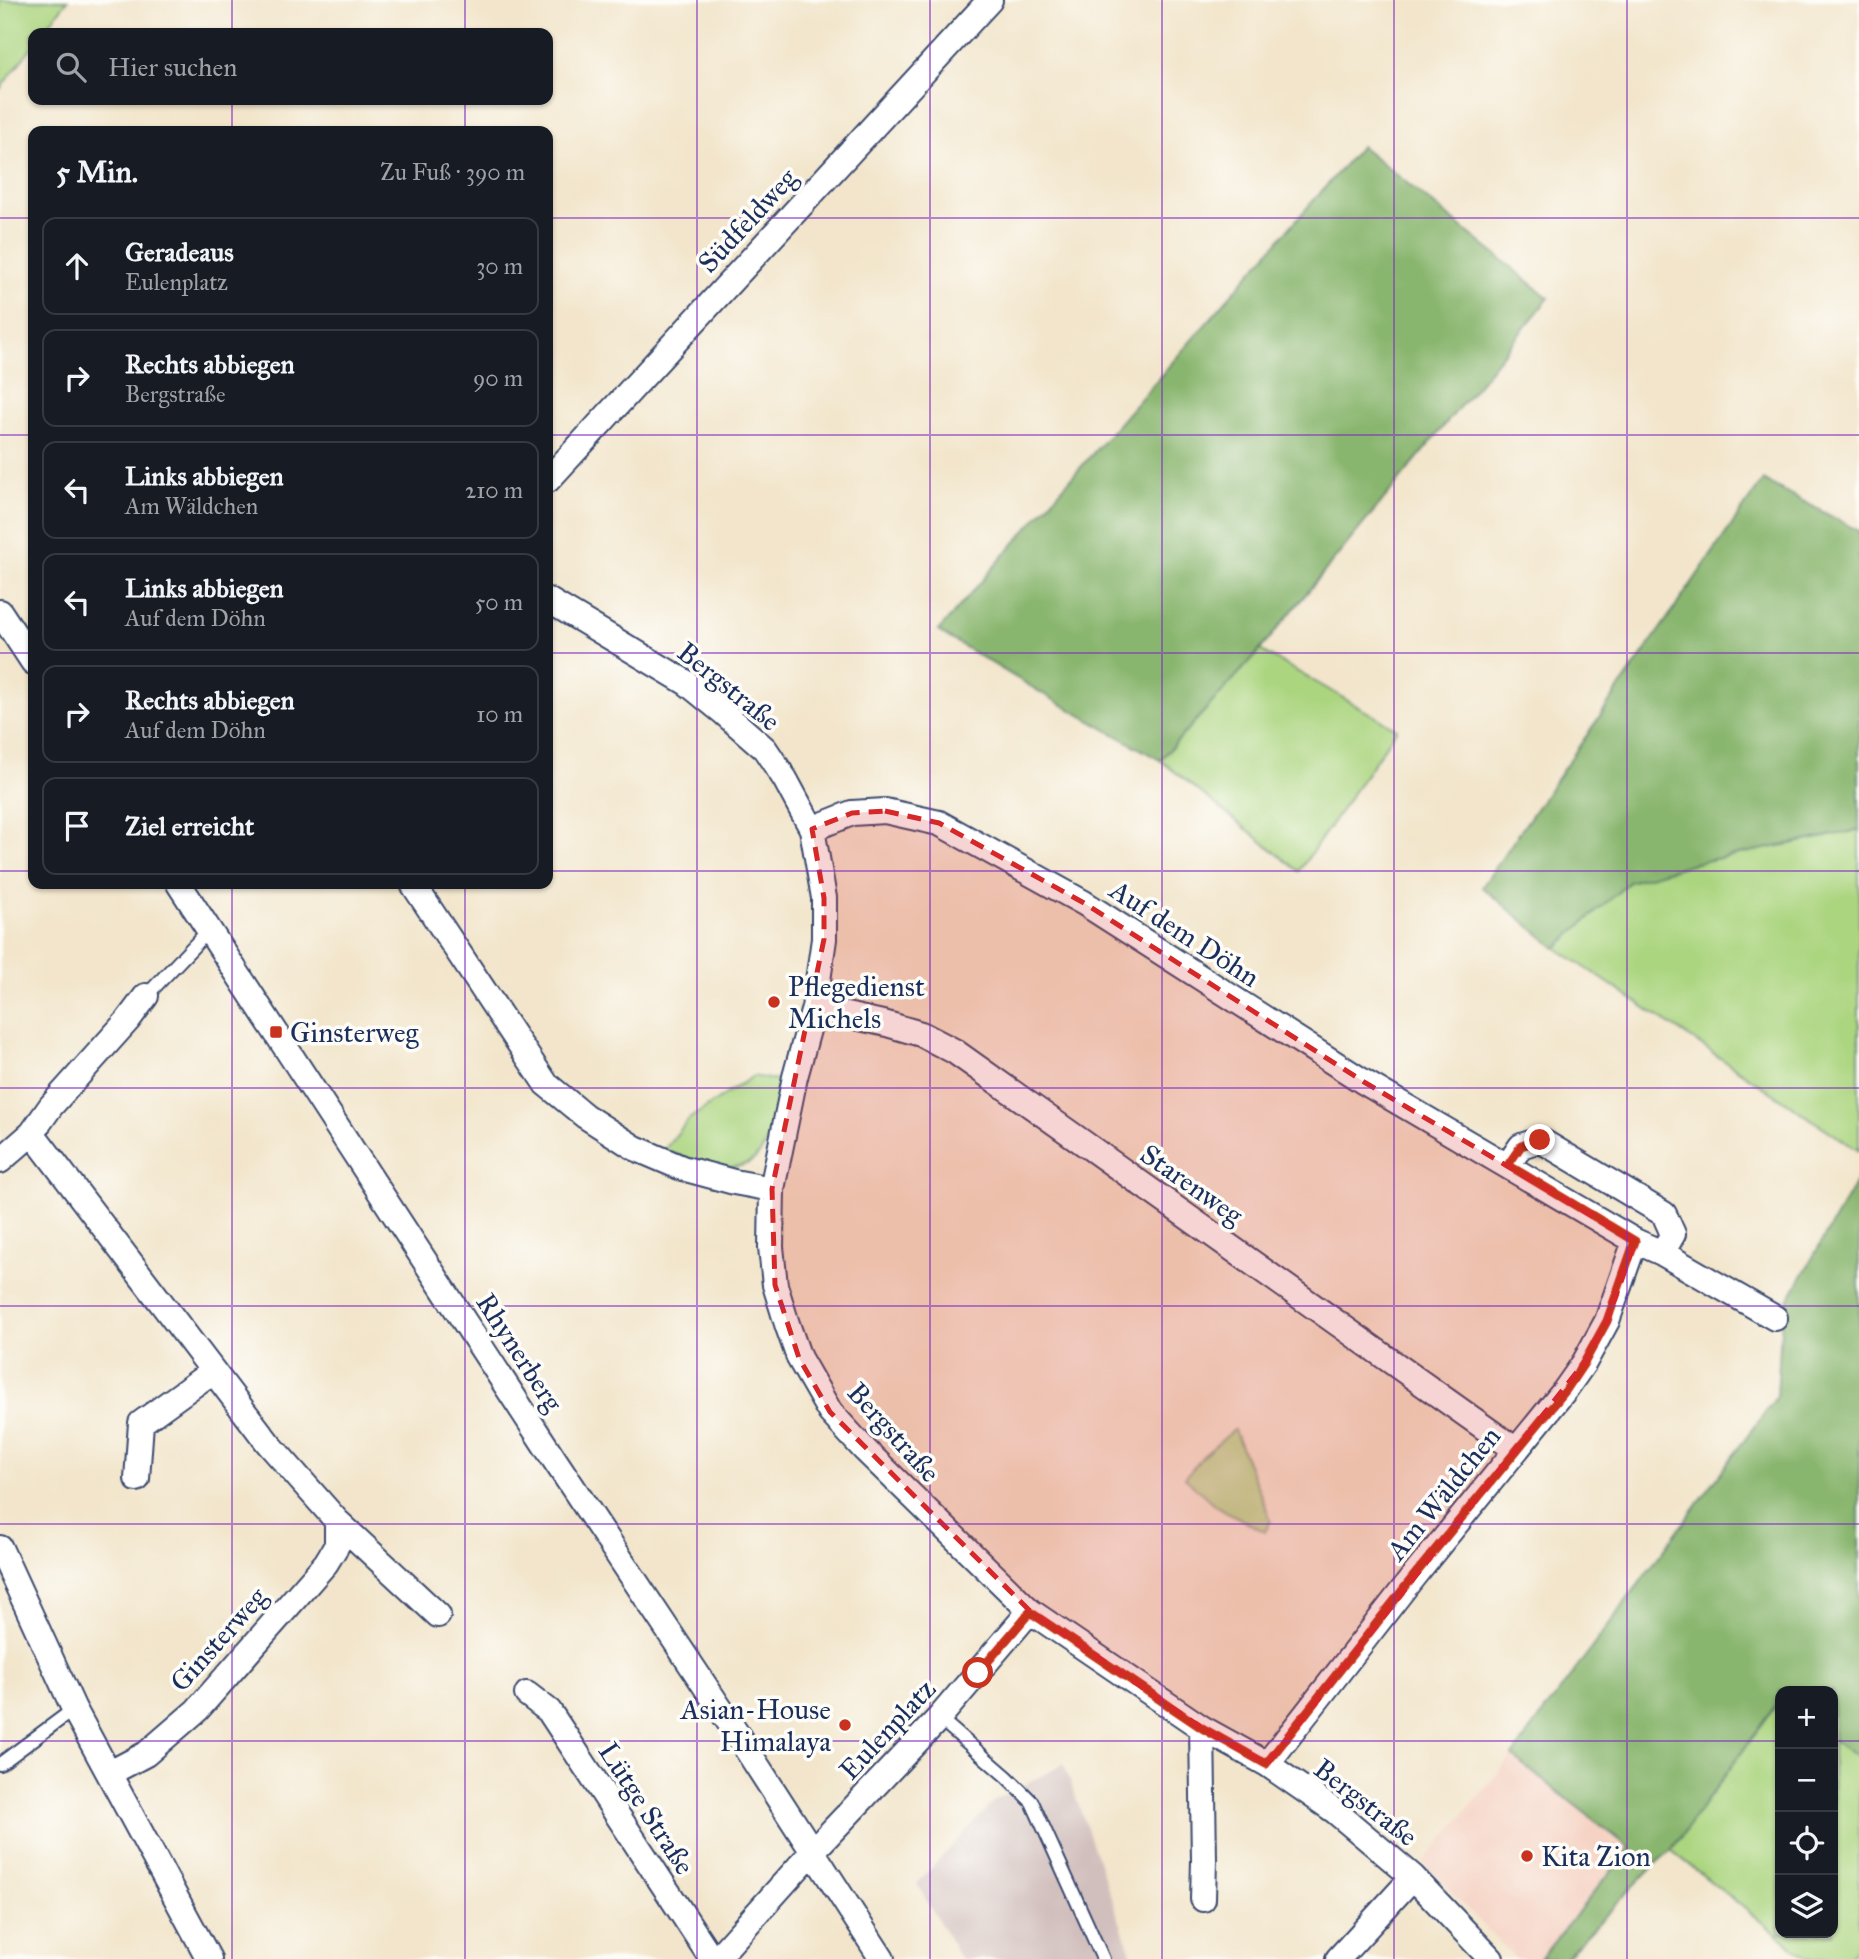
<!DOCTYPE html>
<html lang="de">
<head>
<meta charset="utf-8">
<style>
	:root { --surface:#171b24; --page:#20242c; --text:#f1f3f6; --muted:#9ea1a6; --line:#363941 }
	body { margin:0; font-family:"IM FELL Great Primer",serif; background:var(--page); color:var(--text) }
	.controls { position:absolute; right:21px; bottom:21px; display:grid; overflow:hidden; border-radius:14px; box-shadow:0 2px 5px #0004 }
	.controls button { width:63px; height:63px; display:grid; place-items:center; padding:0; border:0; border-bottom:2px solid var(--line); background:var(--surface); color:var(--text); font:35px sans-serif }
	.stop { position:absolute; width:21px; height:21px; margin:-16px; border:5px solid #c8321e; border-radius:50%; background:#fff }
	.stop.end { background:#c8321e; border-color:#fff; box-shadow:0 2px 7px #0008 }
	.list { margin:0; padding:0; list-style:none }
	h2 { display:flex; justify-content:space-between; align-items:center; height:91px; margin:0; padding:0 28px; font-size:30px }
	h2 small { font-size:23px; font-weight:400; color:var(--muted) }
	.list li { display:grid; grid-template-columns:46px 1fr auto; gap:21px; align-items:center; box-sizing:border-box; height:98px; margin:0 14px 14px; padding:0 14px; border:2px solid var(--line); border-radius:14px }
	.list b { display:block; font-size:26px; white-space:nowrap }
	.list p { margin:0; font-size:23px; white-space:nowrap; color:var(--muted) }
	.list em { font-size:23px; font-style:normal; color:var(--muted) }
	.icon { flex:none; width:38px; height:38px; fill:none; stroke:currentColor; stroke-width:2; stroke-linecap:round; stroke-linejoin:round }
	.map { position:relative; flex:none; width:1859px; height:1959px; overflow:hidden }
	.search { position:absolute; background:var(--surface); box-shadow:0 2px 5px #0004; left:28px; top:28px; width:525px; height:77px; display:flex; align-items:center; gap:18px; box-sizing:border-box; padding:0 24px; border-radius:14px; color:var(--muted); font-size:26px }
	.panel { position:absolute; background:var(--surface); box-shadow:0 2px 5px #0004; left:28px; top:126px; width:525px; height:763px; border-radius:14px }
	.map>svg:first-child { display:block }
	.built { fill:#f5d2c3 }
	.industrial { fill:#d1bfbd }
	.green { fill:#acd580; stroke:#64826f; stroke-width:2 }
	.forest { fill:#89b66e; stroke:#527266; stroke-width:2 }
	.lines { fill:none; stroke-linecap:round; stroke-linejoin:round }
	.service-casing { stroke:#3b4a6e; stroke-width:16 }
	.minor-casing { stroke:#3b4a6e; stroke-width:28 }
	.service { stroke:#fff; stroke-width:12 }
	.minor { stroke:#fff; stroke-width:24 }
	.route { stroke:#c8321e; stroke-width:9 }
	.marked { fill:#d62828; fill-opacity:0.2; stroke:#d62828; stroke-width:5; stroke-dasharray:14 9; stroke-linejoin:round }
	.grid { fill:none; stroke:#7b2cbf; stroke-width:2; stroke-opacity:0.55 }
	.poi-dot { fill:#c8321e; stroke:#fdfcf7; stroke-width:2.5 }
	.labels { text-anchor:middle; stroke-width:7; stroke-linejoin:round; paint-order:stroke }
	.street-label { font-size:28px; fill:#1b2f5e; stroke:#fdfcf7 }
	.poi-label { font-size:28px; fill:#1b2f5e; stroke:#fdfcf7; text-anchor:start }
</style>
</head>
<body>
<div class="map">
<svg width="1859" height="1959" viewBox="0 0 1859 1959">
	<rect width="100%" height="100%" fill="#fdfcf7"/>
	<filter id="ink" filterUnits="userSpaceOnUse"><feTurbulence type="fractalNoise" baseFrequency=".0143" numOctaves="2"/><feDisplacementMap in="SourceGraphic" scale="14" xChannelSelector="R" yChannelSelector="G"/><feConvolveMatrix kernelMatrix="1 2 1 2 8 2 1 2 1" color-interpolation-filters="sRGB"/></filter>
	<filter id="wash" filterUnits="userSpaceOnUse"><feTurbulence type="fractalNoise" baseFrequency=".00686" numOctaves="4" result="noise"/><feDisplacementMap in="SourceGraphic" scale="28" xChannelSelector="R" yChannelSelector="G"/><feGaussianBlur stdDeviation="1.57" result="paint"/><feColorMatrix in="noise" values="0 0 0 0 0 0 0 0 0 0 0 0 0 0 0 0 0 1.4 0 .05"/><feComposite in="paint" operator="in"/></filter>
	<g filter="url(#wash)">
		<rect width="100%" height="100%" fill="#f2e5cb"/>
		<path class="built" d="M1512,1756L1630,1848L1540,1959H1516L1423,1863Z"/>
		<path class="industrial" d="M1064,1764L1133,1959H961L917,1884L995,1800Z"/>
		<path class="green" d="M0,0H68L42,33H33V45L0,89Z
			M1260,650L1397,729L1299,871L1160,760Z
			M1859,830V1151L1556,948L1629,882L1690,864Z
			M753,1076L779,1081C775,1100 773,1128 765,1145C746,1185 695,1161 664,1150L689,1119Z
			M1234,1430L1271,1520L1265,1532L1216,1506L1185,1478L1203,1456Z
			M1779,1701L1780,1933H1833V1740L1859,1758V1944L1848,1959H1808L1671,1850Z"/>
		<path class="forest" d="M1361,146L1549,298L1260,650L1160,760L1045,695L938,631Z
			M1763,480L1859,531V830L1690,864L1629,882L1556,948L1482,887Z
			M1859,1177V1758L1833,1740V1691H1780V1703L1778,1702L1671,1850L1654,1865L1564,1959H1540L1630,1848L1512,1756L1777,1396L1782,1311Z"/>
	</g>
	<g filter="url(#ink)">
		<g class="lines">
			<g class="service-casing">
				<path id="service" d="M146,996L209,930
					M939,1718L1007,1777L1032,1802L1103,1959
					M0,1764L74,1709"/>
			</g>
			<g class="minor-casing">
				<path id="minor" d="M548,480L990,0
					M548,600L687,683L724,713L765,749L785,779L812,829L824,898V939L814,1008L795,1077L772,1189L771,1247L775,1285L787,1324L799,1358L830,1412L865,1450L1030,1611L1202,1728L1267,1764L1336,1812L1413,1877L1491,1959
					M0,612L33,662
					M812,829L852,813L885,811L939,823L1084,903L1364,1082L1635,1241L1662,1253L1775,1318
					M179,884L554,1459L729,1722L882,1959
					M413,884L546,1084L585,1116L635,1148L682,1168L734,1182L772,1189
					M814,1008L887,1024L921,1034L954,1051L1516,1450
					M32,1133L51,1106L128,1020L146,996
					M0,1161L32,1133L268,1443L337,1521V1545L326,1563L197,1710L146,1754L110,1773
					M1508,1165L1521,1146L1540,1140L1664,1214L1673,1234L1662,1253
					M137,1479L141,1423L213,1371
					M337,1521L438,1615
					M0,1548L74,1709L209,1959
					M527,1694L549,1711L712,1959
					M1202,1728L1204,1860L1203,1899
					M1267,1764L1413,1577L1565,1390L1584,1363L1607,1321L1635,1241
					M716,1959L813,1851L939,1718L1030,1611
					M1338,1959L1413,1877"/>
			</g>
			<use href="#service" class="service"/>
			<use href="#minor" class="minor"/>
		</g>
	</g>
	<g class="lines" filter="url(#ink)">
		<path class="route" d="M978,1673L1030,1612L1202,1728L1266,1764L1413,1577L1566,1390L1584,1363L1607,1321L1635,1241L1508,1165L1521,1146L1540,1140"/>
	</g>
	<path class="marked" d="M885,811L939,823L1084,903L1364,1082L1635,1241L1607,1321L1584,1363L1267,1764L1202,1728L1030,1611L830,1412L799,1358L775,1285L772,1189L824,939V898L812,829L852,813Z"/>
	<path class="grid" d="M232,0V33M465,0V33M697,0V1959M930,0V1959M1162,0V1959M1394,0V1959M1627,0V1959M232,100V131M465,100V131M0,218H33M548,218H1859M0,435H33M548,435H1859M0,653H33M548,653H1859M0,871H33M548,871H1859M232,884V1959M465,884V1959M0,1088H1859M0,1306H1859M0,1524H1859M0,1741H1780M1833,1741H1859"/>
	<g class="poi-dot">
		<circle cx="774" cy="1002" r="7"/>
		<rect x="269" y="1025" width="14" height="14" rx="3.5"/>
		<circle cx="845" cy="1725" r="7"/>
		<circle cx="1527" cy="1856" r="7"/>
	</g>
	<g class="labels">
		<g class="street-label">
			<text transform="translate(747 220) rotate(-47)" y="10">Südfeldweg</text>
			<text transform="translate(729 686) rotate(39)" y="10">Bergstraße</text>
			<text transform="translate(1185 933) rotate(33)" y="10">Auf dem Döhn</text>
			<text transform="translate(1192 1184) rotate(35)" y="10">Starenweg</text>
			<text transform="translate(520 1352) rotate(57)" y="10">Rhynerberg</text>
			<text transform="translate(894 1432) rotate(48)" y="10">Bergstraße</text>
			<text transform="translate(1443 1493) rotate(-51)" y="10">Am Wäldchen</text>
			<text transform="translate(218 1639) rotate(-48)" y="10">Ginsterweg</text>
			<text transform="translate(887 1729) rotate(-47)" y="10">Eulenplatz</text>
			<text transform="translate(1366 1802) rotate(38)" y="10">Bergstraße</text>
			<text transform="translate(647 1808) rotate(57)" y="10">Lütge Straße</text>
		</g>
		<g class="poi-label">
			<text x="788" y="996">Pflegedienst<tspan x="788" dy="32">Michels</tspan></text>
			<text x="290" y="1042">Ginsterweg</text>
			<text x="831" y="1719" text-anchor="end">Asian-House<tspan x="831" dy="32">Himalaya</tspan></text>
			<text x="1541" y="1866">Kita Zion</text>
		</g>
	</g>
</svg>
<div class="controls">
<button>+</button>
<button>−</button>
<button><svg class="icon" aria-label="locate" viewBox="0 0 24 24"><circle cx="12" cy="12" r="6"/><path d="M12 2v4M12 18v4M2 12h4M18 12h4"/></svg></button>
<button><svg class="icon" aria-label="layers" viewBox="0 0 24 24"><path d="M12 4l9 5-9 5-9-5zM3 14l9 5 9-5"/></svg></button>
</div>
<div class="stop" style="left:978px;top:1673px"></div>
<div class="stop end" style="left:1540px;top:1140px"></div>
<div class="search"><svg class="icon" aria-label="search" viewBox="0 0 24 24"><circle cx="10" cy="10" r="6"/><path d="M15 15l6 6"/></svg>Hier suchen</div>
<section class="panel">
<h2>5 Min.<small>Zu Fuß · 390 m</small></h2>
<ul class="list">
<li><svg class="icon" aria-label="ahead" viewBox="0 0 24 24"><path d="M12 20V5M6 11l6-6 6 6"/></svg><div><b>Geradeaus</b><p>Eulenplatz</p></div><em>30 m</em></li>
<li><svg class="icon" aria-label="right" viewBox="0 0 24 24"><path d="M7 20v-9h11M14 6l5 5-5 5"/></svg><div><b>Rechts abbiegen</b><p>Bergstraße</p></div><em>90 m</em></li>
<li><svg class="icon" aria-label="left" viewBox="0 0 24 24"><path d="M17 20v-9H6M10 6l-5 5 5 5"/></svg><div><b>Links abbiegen</b><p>Am Wäldchen</p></div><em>210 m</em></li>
<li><svg class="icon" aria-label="left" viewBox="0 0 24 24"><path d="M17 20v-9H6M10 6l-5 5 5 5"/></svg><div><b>Links abbiegen</b><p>Auf dem Döhn</p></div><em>50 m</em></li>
<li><svg class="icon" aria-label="right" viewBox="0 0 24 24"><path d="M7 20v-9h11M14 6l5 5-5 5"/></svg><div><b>Rechts abbiegen</b><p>Auf dem Döhn</p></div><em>10 m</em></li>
<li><svg class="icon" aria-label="arrive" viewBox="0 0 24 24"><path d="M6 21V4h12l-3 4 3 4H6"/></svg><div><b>Ziel erreicht</b></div></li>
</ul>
</section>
</div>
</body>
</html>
